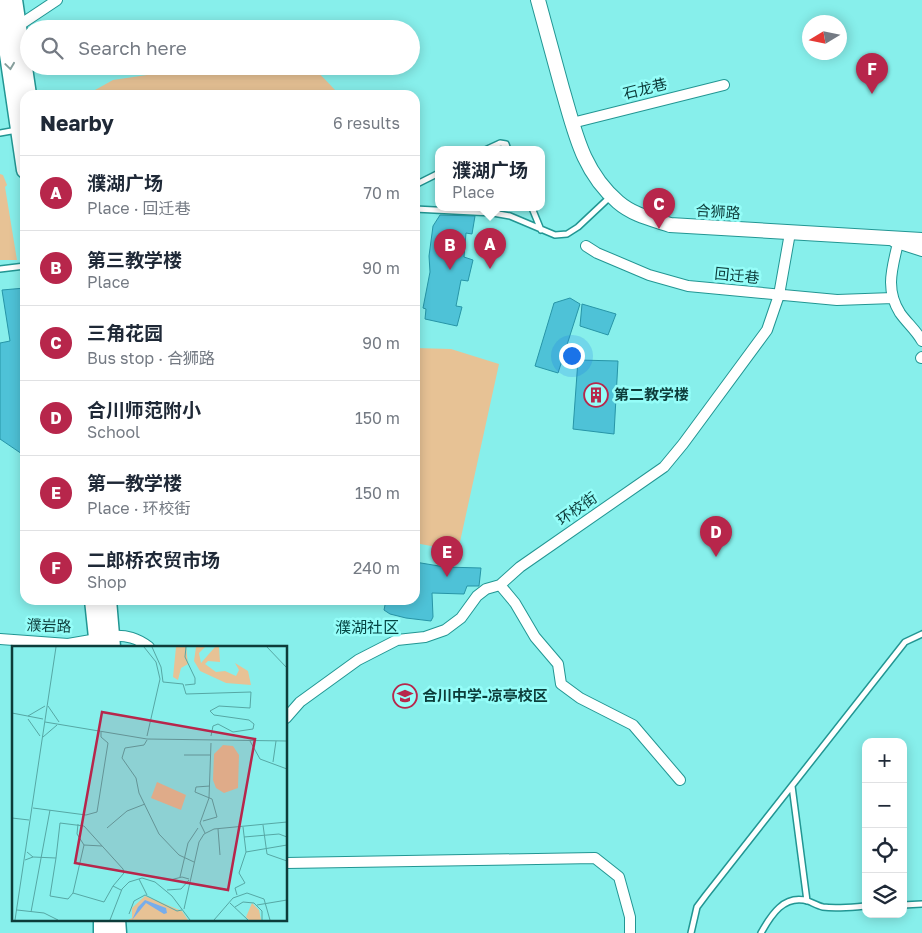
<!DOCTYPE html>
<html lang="en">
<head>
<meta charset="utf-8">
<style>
	:root { --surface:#fff; --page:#f6f6f7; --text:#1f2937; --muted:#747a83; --line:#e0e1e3; --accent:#b7264b }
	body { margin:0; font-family:"Golos Text","Noto Sans SC",sans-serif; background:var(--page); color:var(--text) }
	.controls { position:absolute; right:15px; bottom:15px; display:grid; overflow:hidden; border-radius:10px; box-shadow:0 2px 12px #0003 }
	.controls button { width:45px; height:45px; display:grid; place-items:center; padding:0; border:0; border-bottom:1px solid var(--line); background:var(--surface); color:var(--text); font:25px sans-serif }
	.compass { position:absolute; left:802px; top:15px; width:45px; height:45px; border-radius:50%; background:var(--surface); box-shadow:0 2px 12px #0003; rotate:260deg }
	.you { position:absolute; left:571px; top:355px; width:18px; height:18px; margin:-12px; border:4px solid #fff; border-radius:50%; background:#1a73e8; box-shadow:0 0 0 8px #1a73e833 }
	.badge { display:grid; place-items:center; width:32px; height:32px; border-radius:50%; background:var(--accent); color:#fff; font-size:16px; font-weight:700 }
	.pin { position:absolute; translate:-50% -41px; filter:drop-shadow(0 1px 2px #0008) }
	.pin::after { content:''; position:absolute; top:26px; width:18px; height:15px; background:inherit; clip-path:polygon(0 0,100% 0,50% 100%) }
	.popup { position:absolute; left:435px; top:146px; width:110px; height:65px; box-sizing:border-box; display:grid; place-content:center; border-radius:10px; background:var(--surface); filter:drop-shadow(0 1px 4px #0005); font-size:16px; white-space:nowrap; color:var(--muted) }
	.popup b { font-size:19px; color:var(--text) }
	.popup::after { content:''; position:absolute; left:50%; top:100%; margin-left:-10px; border:10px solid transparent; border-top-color:var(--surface) }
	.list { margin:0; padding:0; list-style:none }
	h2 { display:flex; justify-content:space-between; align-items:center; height:65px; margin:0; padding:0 20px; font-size:21px }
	h2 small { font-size:16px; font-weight:400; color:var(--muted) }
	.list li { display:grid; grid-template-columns:32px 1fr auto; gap:15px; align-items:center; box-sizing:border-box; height:75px; padding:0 20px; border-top:1px solid var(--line) }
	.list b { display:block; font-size:19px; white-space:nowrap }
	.list p { margin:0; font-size:16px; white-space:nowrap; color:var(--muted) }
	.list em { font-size:16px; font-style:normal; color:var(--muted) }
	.icon { flex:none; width:28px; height:28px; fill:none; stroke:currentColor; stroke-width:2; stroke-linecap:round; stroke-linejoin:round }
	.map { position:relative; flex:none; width:922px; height:933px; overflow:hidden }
	.search { position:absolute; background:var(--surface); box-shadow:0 2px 12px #0003; left:20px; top:20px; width:400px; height:55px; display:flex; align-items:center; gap:12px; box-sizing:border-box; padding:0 18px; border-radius:28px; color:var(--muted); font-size:19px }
	.panel { position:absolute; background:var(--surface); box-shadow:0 2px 12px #0003; left:20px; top:90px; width:400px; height:515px; border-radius:15px }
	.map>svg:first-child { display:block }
	.green { fill:#e7c295 }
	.building { fill:#4ec2d7; stroke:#2795a7 }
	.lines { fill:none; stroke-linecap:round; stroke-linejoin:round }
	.service-casing { stroke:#229693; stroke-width:8 }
	.minor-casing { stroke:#229693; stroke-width:12 }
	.secondary-casing { stroke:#229693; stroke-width:16 }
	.primary-casing { stroke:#229693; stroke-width:19 }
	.service { stroke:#fff; stroke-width:5 }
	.minor { stroke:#fff; stroke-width:10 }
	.secondary { stroke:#fff; stroke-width:14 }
	.primary { stroke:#fff; stroke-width:16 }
	.oneway { stroke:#869e9c }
	.labels { text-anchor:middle; stroke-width:5; stroke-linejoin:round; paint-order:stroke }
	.street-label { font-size:15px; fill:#0d3c3a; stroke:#95fdf8 }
	.poi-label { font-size:15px; font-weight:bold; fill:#0d3c3a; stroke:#95fdf8; text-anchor:start }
	.neighbourhood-label { font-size:16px; fill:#054543; stroke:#95fdf8 }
	.inset-road { fill:none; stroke:#56a7a4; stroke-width:1 }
	.view { fill:#b7264b; fill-opacity:0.15; stroke:#b7264b; stroke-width:2.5 }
	.inset-edge { fill:none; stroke:#0d3c3a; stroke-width:2.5 }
</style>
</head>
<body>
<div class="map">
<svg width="922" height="933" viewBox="0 0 922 933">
	<rect width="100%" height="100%" fill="#87efeb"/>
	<path class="green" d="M208,66H314C317,73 333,86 339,95H86L113,80Z
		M0,174L3,175L7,185L5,187L17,260H0Z
		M415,348L451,349L499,364L458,551L415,543Z"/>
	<path class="building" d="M440,215L475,216L472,234L466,233L464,257L473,260L468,281L461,280L456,306L462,307L457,326L425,319L426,309L423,308L430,272L429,256L433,226Z
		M25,288V456L0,439V343L10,341L2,290Z
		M570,298L580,304L558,373L535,366L554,303Z
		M582,304L616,314L608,335L580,326Z
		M578,360L618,361L614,434L573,429Z
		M415,562L445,567L481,568L479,586H467L464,594L432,593L433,617L431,621L406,618L390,614L384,610L386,600H415Z"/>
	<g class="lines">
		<g class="service-casing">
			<path id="service" d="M0,133L17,130
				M485,150L500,143L506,144L508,150
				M415,185L439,173
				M532,208L541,230
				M415,209L493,213L510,216L555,235L567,234L578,227L611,196
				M0,269L25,266
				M792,786L807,901
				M903,905L922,904
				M691,933L697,907L706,895L905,642L922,634
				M761,933C771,915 784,894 808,901C813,903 818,906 823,907C837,909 852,907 866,906"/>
		</g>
		<g class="minor-casing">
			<path id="minor" d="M18,26L57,0
				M572,123L724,85
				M894,242L922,251
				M898,243C892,269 885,289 900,313C907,323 916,330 922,341
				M586,246L597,253L649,275L688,286L837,300L893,298
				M921,358L922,357
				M500,585L515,603L535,637L558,664L561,684L580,698L633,725L680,780
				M112,636C127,635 137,638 149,647
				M0,639L68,644L97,639
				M286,718L300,702L358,660L397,640L425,637L445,630L461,618L477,596L486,589L500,585L520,567L664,467L683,444L767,330L779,295L790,233
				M286,863L595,858L619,877L630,917V933"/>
		</g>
		<g class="secondary-casing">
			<path id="secondary" d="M538,0C546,29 554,59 562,88C575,132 582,171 618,202C633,215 652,219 670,225L922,240"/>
		</g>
		<g class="primary-casing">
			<path id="primary" d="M0,0L25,170
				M14,0L28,95
				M93,600L98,647
				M108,600L112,647
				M102,919V933
				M117,919L118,933"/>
		</g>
		<use href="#service" class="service"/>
		<use href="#minor" class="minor"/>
		<use href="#secondary" class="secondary"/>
		<use href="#primary" class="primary"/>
	</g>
	<defs><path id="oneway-chevron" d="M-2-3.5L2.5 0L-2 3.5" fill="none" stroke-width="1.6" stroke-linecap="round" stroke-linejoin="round" transform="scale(1.25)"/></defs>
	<use class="oneway" href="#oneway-chevron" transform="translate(10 66) rotate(82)"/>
	<defs>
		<g id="building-ring" transform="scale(1.25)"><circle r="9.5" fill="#95fdf8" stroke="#b7264b" stroke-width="1.5"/><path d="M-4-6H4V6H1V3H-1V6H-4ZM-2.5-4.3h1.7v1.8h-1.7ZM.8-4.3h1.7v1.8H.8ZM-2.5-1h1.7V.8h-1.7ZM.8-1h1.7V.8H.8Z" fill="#b7264b"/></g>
		<g id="school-ring" transform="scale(1.25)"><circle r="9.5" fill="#95fdf8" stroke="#b7264b" stroke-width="1.5"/><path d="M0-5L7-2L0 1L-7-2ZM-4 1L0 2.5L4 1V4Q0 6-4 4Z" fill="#b7264b"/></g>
	</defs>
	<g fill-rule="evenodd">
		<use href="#building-ring" x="596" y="395"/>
		<use href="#school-ring" x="405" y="696"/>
	</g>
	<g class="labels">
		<g class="street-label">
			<text transform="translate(645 89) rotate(-14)" y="5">石龙巷</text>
			<text transform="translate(718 212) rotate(4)" y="5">合狮路</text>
			<text transform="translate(737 276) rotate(6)" y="5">回迁巷</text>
			<text transform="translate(577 509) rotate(-35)" y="5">环校街</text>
			<text transform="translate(49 626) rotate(2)" y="5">濮岩路</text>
		</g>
		<g class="poi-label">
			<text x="614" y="400">第二教学楼</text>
			<text x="422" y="701">合川中学-凉亭校区</text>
		</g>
		<g class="neighbourhood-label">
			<text x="367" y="633">濮湖社区</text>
		</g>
	</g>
	<g transform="translate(12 646)">
		<rect width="275" height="275" fill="#87efeb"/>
		<path d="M164,1H174L176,18L169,22L166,34L161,31ZM184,1H193L187,7L189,17L203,1H207L208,16L196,15L193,18L204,26L213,25L224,30L227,24L223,17L236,25L239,39L214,37L188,25L182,15ZM211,99L221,100L227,109L226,142L212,147L204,142L201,134L202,108ZM145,136L174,149L169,164L139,152ZM133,250L170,265L176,274H116L120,272V262ZM240,257L247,264L249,274H237L234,271Z" fill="#e7c295"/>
		<path d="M133,254L154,262L155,267L152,268L134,257L120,274L126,261Z" fill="#77adeb"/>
		<path class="inset-road" d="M132,1L144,16L148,33L135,90M140,1L149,21L151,36L171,38L174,48L239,46L238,62L207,60L198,65L202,69L237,74L242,78L241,83L221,86L206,78L201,80L199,90M255,1L275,22M173,39L183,38V32L173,11L174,1M36,60L47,76M0,67L31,73M16,70L33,60M16,73L28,90M33,76L135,93L275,95M31,91L45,79M135,94L132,99L113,102L110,112L124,132L127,147L147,188L167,209L182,216M238,95L248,113L275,123M172,109H198M261,116L264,95M21,162L74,169L85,166L96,97L89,91V86M0,172L17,174M191,175L205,171L200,153L183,146L184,141L198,140M251,179L255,208L275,215M95,182L115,165L133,158M206,183L208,209M193,187L188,177L197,152L199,97M232,191L267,188L275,191M72,199L90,200M234,206L275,199M21,211L44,212L48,177L72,180L111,223L112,227L101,240L109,244M44,212L38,250L56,253L61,247L72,199L65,188L66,178M13,214L21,211L15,206M168,231L176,197L186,182M127,233L135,249M158,234L170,231L177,233M155,244L169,243L177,234M61,247L92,256L101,240M225,249L223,242L233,237L227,227L234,206L231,181M218,257L236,274M245,259L275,254M223,261L231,256L242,257L250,265V274M172,263L187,196L192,188L202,183L275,176M5,264L32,267L46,274M19,266L38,164M117,268L122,255L133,249L165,265L170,264M3,274L44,1M98,274L110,243L117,236L130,232L143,236L160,250L178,274M202,274L221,252L235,247L252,253L258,274"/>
		<path class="view" d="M90,66L243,93L216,244L63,217Z"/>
		<rect width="275" height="275" class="inset-edge"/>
	</g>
</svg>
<div class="controls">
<button>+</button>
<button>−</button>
<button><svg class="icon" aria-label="locate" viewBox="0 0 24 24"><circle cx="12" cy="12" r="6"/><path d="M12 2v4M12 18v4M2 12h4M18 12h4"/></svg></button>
<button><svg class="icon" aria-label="layers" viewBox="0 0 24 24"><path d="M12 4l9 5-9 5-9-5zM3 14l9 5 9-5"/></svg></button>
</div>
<svg class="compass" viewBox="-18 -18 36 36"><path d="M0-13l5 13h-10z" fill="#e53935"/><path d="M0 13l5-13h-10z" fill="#747a83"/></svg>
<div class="you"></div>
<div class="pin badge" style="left:490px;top:269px">A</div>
<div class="popup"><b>濮湖广场</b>Place</div>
<div class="pin badge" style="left:450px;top:270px">B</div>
<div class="pin badge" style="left:659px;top:229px">C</div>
<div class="pin badge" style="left:716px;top:557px">D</div>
<div class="pin badge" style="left:447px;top:577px">E</div>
<div class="pin badge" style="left:872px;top:94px">F</div>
<div class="search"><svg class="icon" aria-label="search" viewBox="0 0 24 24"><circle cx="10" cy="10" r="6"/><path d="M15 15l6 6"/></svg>Search here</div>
<section class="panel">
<h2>Nearby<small>6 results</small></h2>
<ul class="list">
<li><span class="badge">A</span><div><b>濮湖广场</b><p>Place · 回迁巷</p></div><em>70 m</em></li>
<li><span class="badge">B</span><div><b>第三教学楼</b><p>Place</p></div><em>90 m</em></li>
<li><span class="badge">C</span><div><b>三角花园</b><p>Bus stop · 合狮路</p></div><em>90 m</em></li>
<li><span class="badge">D</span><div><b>合川师范附小</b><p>School</p></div><em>150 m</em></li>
<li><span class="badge">E</span><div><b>第一教学楼</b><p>Place · 环校街</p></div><em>150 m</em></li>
<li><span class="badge">F</span><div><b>二郎桥农贸市场</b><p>Shop</p></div><em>240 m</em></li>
</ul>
</section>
</div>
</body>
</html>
